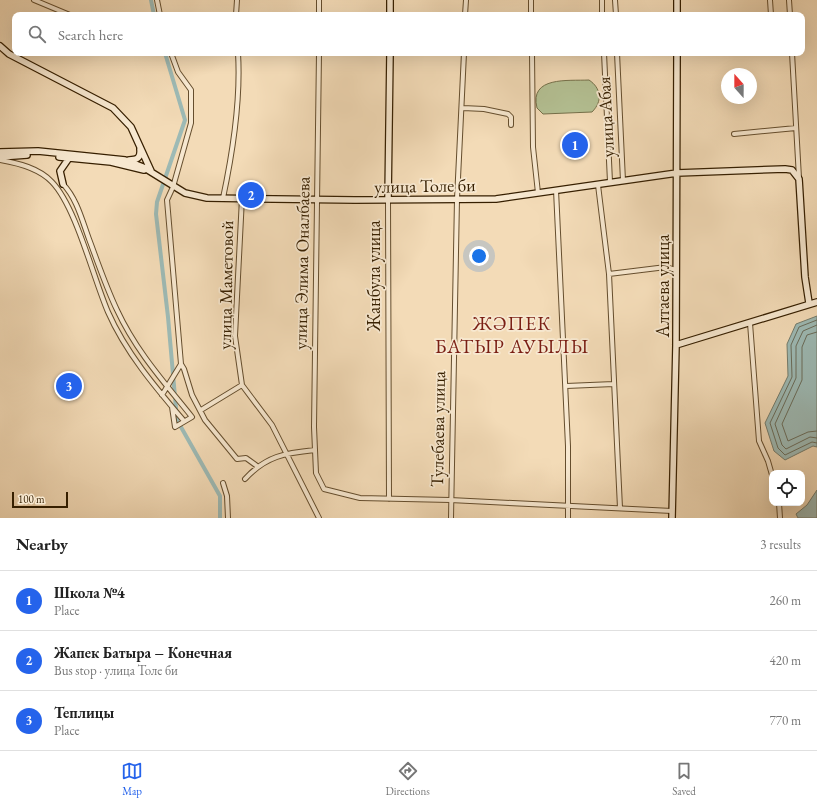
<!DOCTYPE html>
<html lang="en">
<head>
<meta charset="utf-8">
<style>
	:root { --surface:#fff; --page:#f2f2f2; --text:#222; --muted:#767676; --line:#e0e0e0; --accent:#2563eb }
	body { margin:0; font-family:"EB Garamond",serif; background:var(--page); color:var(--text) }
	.controls { position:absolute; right:12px; bottom:12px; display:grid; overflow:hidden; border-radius:8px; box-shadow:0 4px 16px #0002 }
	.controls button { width:36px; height:36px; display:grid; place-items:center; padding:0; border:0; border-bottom:1px solid var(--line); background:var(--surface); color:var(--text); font:20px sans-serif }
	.compass { position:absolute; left:721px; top:68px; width:36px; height:36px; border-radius:50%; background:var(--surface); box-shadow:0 4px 16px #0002; rotate:339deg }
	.scale { position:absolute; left:12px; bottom:10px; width:56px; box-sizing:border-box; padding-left:4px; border:2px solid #361f00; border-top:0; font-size:11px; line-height:14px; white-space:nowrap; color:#361f00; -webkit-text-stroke:3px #f7e8d0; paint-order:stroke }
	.you { position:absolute; left:479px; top:256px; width:14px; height:14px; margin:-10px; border:3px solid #fff; border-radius:50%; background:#1a73e8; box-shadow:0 0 0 6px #1a73e833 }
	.badge { display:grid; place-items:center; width:26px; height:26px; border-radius:50%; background:var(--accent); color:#fff; font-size:13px; font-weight:700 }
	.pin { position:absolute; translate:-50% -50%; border:2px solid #fff; box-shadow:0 1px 4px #0006 }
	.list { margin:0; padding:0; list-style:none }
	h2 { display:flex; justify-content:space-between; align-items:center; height:52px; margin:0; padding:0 16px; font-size:17px }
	h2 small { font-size:13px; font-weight:400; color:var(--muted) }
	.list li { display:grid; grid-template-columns:26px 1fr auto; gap:12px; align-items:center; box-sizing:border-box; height:60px; padding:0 16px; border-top:1px solid var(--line) }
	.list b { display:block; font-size:15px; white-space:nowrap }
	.list p { margin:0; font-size:13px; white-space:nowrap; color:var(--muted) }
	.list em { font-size:13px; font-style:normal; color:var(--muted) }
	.icon { flex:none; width:22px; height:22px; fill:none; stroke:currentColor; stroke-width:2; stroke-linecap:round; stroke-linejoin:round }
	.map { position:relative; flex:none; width:817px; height:518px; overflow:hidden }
	.search { position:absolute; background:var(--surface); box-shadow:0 4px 16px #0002; left:12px; right:12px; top:12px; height:44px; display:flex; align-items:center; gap:10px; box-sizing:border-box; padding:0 14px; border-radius:8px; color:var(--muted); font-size:15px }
	.sheet { height:232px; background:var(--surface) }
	nav { display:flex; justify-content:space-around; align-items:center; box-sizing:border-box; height:56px; border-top:1px solid var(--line); background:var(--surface); font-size:11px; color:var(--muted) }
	nav a { display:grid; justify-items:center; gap:2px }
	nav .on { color:var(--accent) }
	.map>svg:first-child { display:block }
	.green { fill:#b4c194; stroke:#75704a }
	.water { fill:#9dbab5; stroke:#747c6d }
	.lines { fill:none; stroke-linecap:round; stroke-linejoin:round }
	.shore { stroke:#6a6c5a; stroke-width:1 }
	.canal { stroke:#9dbab5; stroke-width:4 }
	.street-casing { stroke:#654e2e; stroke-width:6 }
	.secondary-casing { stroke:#361f00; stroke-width:8 }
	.street { stroke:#f7e8d0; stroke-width:4 }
	.secondary { stroke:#f7e8d0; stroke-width:5.5 }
	.labels { text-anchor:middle; stroke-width:3.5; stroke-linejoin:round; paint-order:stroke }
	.street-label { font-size:18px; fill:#361f00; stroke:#f7e8d0 }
	.quarter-label { font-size:20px; letter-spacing:1px; fill:#7a1f14; stroke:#f7e8d0 }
</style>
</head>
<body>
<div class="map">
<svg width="817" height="518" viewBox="0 0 817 518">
	<rect width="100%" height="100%" fill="#f3dbb7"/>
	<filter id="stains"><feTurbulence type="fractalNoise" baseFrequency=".005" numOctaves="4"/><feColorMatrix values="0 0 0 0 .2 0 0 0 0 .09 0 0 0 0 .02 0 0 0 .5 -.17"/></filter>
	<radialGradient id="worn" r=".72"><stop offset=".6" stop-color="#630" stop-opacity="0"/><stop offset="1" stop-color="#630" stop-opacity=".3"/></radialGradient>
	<path class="green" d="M589,80C601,88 603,101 592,112L543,114L537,108C529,76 568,81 589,80Z"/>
	<path class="water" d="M817,316V447L813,446L785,460L774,451L765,423L788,376L787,344L796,324Z
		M817,490V518H798L796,514L807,505Z"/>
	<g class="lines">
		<path class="shore" d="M817,320L799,327L791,345L792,377L770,423L778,448L785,455L812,442L817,443
			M817,325L803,331L796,346V378L775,424L782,445L786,449L810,437L817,438
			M817,332L807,335L802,347V380L782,424L788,441L808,432L817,431"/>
		<path class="canal" d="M151,0L154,15
			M165,53L185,120L157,202L156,214L168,317L177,420L220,496V518"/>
		<g class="street-casing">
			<path id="street" d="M34,0L70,15
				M157,0L160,15
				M531,0V15
				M602,0V15
				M615,0L616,15
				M770,0L771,15
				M789,0L790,15
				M236,15L237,0
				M319,15V0
				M465,15L466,0
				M319,53L314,427L316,473L324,489L360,498L450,500L672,511
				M532,53L533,147L538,193
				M604,53L610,182
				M617,53L623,181
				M792,53L799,178
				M463,108L484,109L508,114L511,117V125
				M734,134L796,128
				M0,160C18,163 39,168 52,182C76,207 93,277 108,312C126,353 156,388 184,421
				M63,184C77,199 82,220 89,239C98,263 106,287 117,310C136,351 164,382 192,417L175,427L172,407
				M598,185L609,274L620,508
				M556,190L568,446V518
				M223,198C233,151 241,101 238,53
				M242,198L235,336L242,385L272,425L319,518
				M388,200L389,499
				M609,274L666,267L676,270
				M750,323L759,441L768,461L772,475
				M181,364L184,369L192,395L205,420L237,459L246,458L257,466
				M566,386L614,384
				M162,395L181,364L167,200L173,187L191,123V90L178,72L171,53
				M201,410L242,385
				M245,479C266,456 285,453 315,450
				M223,483L227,496L228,518
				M779,503L780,518
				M451,518L457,199L464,53"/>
		</g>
		<g class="secondary-casing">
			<path id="secondary" d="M390,15V0
				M677,15V0
				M0,46L9,54L113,108L131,127L151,171
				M0,152L38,151L125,160L143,167L185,193L207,198L355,200L496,199L677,173L785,169L792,170L799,179L805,277L809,303
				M0,157L27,155
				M59,157L111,162L144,170
				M129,160C137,160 141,158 140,149
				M63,184L60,171L69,158
				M388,200L390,53
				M676,345L817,302
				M672,518L676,345L677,53"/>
		</g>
		<use href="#street" class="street"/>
		<use href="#secondary" class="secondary"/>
	</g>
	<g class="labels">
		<g class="street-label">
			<text transform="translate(606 117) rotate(-93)" y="6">улица Абая</text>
			<text transform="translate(425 186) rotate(-1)" y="6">улица Толе би</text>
			<text transform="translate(302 263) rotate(-89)" y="6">улица Элима Оналбаева</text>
			<text transform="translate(374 276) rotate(-90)" y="6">Жанбула улица</text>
			<text transform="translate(226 285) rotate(-89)" y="6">улица Маметовой</text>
			<text transform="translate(663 286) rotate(-90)" y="6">Алтаева улица</text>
			<text transform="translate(438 429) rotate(-89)" y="6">Тулебаева улица</text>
		</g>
		<g class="quarter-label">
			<text x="512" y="330">ЖӘПЕК<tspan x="512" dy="23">БАТЫР АУЫЛЫ</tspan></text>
		</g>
	</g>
	<rect width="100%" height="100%" filter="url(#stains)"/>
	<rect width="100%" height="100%" fill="url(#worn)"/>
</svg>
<div class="controls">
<button><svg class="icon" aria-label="locate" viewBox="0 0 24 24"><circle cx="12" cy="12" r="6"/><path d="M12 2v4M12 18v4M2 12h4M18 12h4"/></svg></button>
</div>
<svg class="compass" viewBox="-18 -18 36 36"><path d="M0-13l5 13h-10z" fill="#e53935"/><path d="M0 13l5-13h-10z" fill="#767676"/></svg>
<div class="scale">100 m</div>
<div class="you"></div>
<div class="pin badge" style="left:575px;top:145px">1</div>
<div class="pin badge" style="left:251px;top:195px">2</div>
<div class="pin badge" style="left:69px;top:386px">3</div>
<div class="search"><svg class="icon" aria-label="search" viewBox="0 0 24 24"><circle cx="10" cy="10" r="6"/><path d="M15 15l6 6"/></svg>Search here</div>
</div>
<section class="sheet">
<h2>Nearby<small>3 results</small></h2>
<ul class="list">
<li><span class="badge">1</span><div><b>Школа №4</b><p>Place</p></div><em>260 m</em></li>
<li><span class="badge">2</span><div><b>Жапек Батыра – Конечная</b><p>Bus stop · улица Толе би</p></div><em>420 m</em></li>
<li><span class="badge">3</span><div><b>Теплицы</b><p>Place</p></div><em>770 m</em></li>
</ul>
</section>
<nav>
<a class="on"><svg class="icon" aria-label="map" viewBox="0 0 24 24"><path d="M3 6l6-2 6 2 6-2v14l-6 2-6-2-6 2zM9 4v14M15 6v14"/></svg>Map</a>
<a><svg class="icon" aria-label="directions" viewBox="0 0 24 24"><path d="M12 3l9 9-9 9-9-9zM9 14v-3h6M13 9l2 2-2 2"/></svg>Directions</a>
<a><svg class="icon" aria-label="saved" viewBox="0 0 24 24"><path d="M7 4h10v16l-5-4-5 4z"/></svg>Saved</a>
</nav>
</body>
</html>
